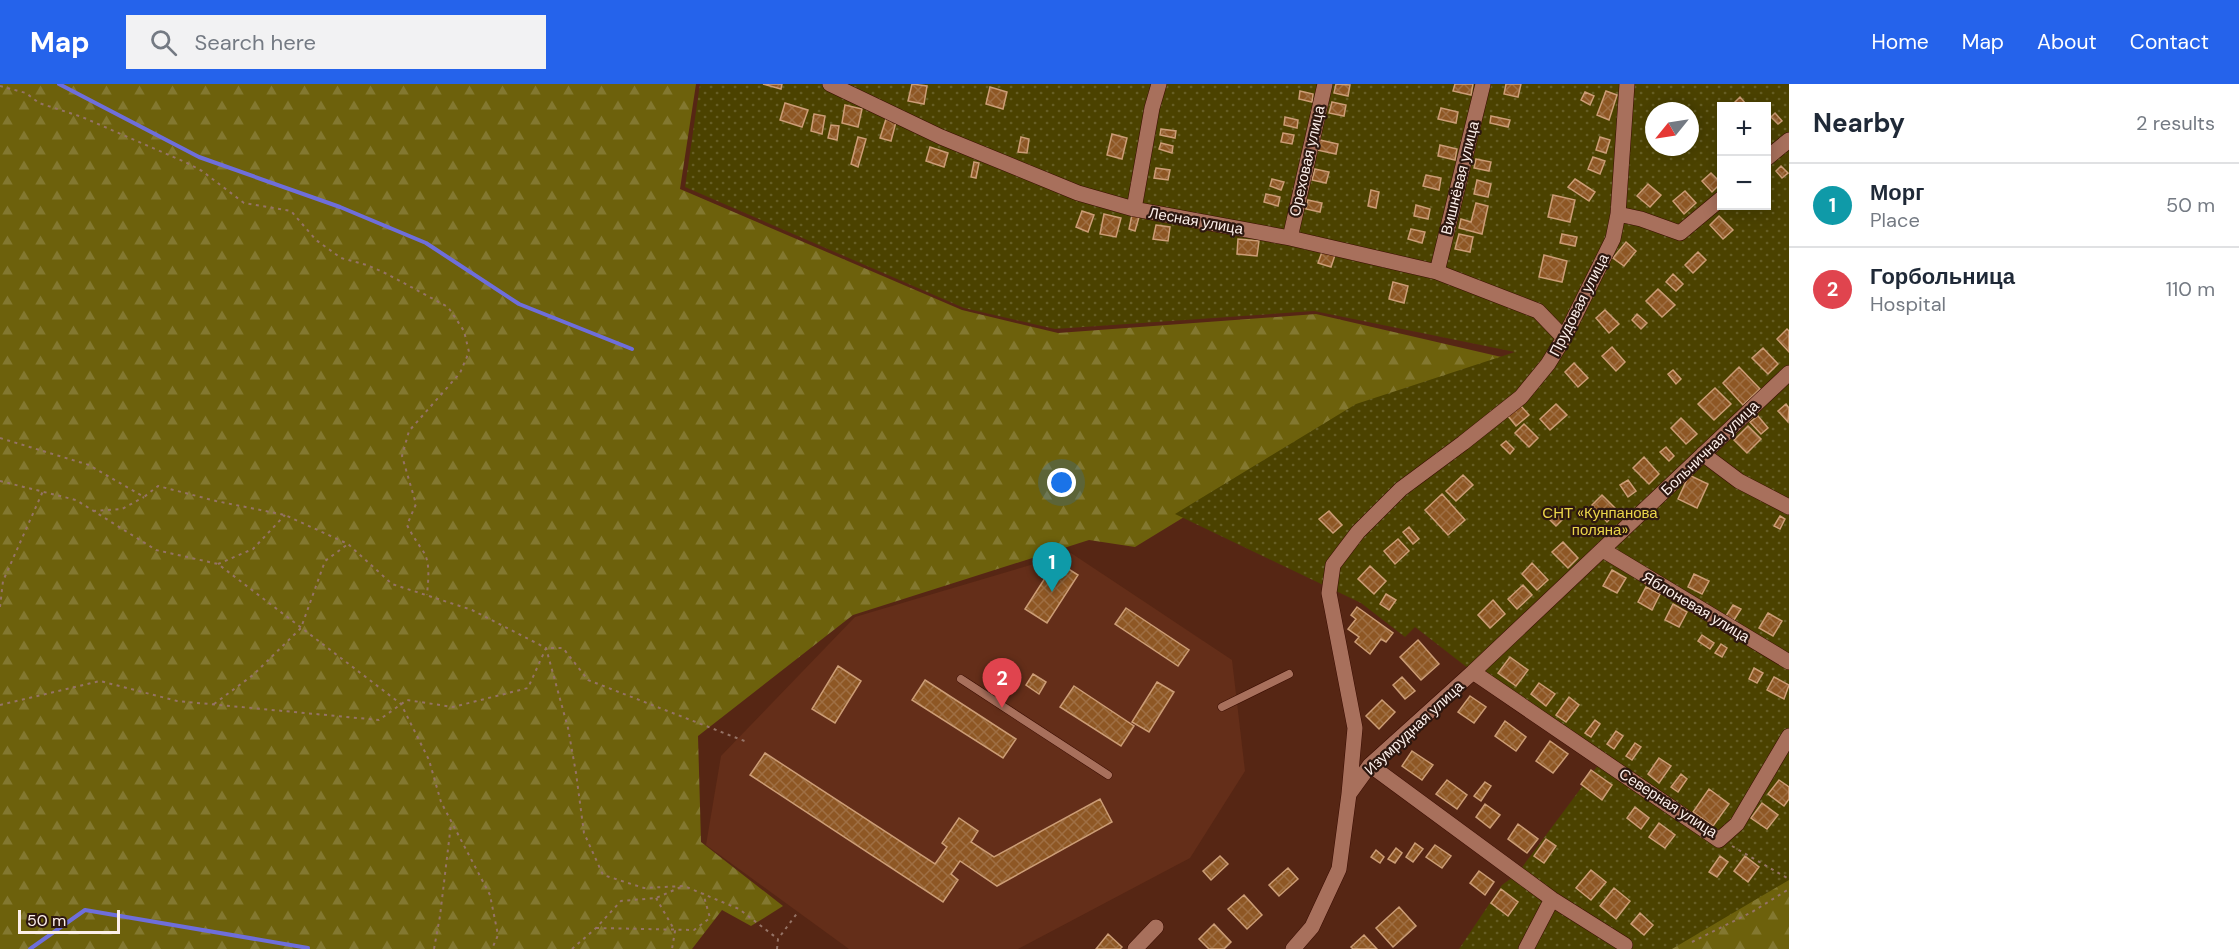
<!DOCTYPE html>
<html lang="en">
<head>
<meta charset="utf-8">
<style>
	:root { --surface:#fff; --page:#f2f2f3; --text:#1f2937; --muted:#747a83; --line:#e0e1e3; --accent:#2563eb }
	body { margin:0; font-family:"DM Sans",sans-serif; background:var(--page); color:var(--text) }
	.controls { position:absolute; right:18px; top:18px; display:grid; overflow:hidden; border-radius:0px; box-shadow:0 3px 15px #0003 }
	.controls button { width:54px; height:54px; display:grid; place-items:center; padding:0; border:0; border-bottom:2px solid var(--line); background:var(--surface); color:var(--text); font:30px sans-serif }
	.compass { position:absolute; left:1645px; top:18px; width:54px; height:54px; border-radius:50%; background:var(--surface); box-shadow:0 3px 15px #0003; rotate:240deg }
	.scale { position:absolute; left:18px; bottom:15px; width:102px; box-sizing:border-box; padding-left:6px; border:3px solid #fcefea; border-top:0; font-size:16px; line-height:21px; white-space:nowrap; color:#fcefea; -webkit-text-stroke:4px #2d170f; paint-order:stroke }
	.you { position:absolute; left:1062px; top:399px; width:21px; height:21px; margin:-15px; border:4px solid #fff; border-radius:50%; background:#1a73e8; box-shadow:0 0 0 9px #1a73e833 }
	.badge { display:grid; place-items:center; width:39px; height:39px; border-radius:50%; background:var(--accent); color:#fff; font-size:20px; font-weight:700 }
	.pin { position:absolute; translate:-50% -50px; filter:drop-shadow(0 2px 3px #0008) }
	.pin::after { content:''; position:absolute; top:32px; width:21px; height:18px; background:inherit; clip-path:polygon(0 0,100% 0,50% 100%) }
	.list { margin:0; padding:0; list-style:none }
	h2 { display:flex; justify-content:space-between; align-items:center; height:78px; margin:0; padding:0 24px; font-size:26px }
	h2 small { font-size:20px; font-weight:400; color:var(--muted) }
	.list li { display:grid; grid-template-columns:39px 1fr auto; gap:18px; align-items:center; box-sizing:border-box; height:84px; padding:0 24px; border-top:2px solid var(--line) }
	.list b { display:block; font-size:22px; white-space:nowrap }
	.list p { margin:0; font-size:20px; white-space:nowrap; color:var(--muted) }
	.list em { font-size:20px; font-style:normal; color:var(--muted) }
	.icon { flex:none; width:33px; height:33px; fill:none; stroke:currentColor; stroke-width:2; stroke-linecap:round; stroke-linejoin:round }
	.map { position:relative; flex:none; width:1789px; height:865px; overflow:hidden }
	header { display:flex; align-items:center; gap:36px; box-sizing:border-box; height:84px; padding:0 30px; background:var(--accent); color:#fff }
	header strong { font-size:28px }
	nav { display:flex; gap:33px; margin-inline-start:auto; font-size:21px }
	.search { width:420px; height:54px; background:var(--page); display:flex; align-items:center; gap:15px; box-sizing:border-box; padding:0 21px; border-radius:0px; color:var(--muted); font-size:22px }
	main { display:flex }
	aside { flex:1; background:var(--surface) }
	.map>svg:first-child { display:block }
	.built { fill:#642e19 }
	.forest { fill:url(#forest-firs) }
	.garden { fill:url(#garden-dots); fill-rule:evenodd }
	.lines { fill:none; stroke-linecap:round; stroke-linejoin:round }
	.stream { stroke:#6e6edb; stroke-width:4 }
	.building { fill:url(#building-cross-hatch); stroke:#cc9d76; stroke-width:1.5 }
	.service-casing { stroke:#3a0c00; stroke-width:9 }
	.minor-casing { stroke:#3a0c00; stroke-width:16 }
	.path { stroke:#957366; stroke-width:2; stroke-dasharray:3 4.5; stroke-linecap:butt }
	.service { stroke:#a8705c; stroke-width:8 }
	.minor { stroke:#a8705c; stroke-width:15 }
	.labels { text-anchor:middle; stroke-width:4.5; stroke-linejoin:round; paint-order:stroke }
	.street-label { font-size:15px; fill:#fcefea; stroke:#2d170f }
	.park-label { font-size:15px; fill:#ead54a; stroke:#2d170f }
</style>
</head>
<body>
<header>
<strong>Map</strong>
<div class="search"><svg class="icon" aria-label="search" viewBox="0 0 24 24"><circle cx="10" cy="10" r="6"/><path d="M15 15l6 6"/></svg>Search here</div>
<nav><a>Home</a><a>Map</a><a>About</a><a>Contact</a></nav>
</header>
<main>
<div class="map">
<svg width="1789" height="865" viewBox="0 0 1789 865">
	<defs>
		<pattern id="forest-firs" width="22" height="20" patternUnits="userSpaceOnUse" patternTransform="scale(1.5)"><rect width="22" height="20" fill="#6d610c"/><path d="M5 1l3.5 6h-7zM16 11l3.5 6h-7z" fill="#837830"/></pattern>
		<pattern id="garden-dots" width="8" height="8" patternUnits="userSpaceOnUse" patternTransform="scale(1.5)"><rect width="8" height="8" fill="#4b4200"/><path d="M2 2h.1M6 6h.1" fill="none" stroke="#665e25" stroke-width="1.8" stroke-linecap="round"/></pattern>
		<pattern id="building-cross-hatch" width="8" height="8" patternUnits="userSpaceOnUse" patternTransform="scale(1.5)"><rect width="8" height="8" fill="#8e5724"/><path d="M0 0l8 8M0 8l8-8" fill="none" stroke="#9f6f44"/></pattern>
	</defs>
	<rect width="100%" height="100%" fill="#562614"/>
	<path class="built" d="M1071,469L1232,576L1245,687L1190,774L1018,865H849L706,761L721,672L855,533Z"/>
	<path class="forest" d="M0,0H696L680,105L962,226L1058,249L1316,230L1523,278L1361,325L1135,463L1089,456L853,531L698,652L701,758L783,822L751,842L722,826L692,865H0Z
		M1789,781V865H1647Z"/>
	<path class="garden" d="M700,0H1789V796L1672,865H1459L1502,801L1517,790L1602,676L1473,588L1415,543L1405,553L1361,519L1175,430L1356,320L1515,268L1314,227L1055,245L964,224L685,103ZM1722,22H1766V122H1722ZM1654,27H1690V63H1654Z"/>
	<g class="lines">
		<path class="stream" d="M59,0L199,73L340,123L426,159L519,220L632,265
			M30,865L85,826L308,864"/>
	</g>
	<path class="building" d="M763,0H782L781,5Z
		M912,0L927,2L924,20L908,17Z
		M1336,0L1350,1L1348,12L1334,9Z
		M1455,0H1473L1471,11L1453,7Z
		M1506,0H1521L1518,13L1504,10Z
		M990,3L1007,8L1003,25L986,20Z
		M1300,7L1313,10L1312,18L1299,15Z
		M1606,7L1617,11L1609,36L1597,31Z
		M1585,8L1594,12L1590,21L1581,16Z
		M1740,13L1746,20L1743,22H1739L1735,18Z
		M1332,18L1346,21L1344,32L1329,29Z
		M785,19L808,26L802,43L780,36Z
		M845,21L862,25L858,43L842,39Z
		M1441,24L1458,28L1456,39L1438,35Z
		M1775,29L1782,37L1778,40L1771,33Z
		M814,30L825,32L822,50L811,47Z
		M1491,32L1510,36L1508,43L1490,39Z
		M1285,33L1298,36L1297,44L1284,41Z
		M886,35L896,38L891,57L880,54Z
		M831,41L839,42L837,56L828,54Z
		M1161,45L1176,47L1175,54L1160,51Z
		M1283,49L1294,51L1292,60L1281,58Z
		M1112,50L1127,54L1122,75L1107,71Z
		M858,53L866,55L858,83L851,80Z
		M1021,53L1029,55L1027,69L1018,68Z
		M1600,53L1610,56L1606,69L1596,66Z
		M1320,56L1338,60L1336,70L1317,66Z
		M1161,59L1173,62L1172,69L1159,65Z
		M1440,61L1457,65L1455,76L1438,72Z
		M930,63L948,69L944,83L926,77Z
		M1593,73L1605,77L1600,90L1588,85Z
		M1476,75L1491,78L1489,87L1474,84Z
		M974,78L979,79L976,94L971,93Z
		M1781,82L1788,89L1782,94L1776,87Z
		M1156,84L1170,86L1168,96L1154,94Z
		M1315,85L1329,88L1326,99L1312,96Z
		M1711,89L1721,99L1712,108L1702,97Z
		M1426,91L1441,94L1439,106L1423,102Z
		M1272,95L1284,98L1281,106L1270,102Z
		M1575,95L1595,108L1589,117L1568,103Z
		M1477,96L1491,100L1488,113L1474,110Z
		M1648,100L1661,111L1650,123L1637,112Z
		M1371,106L1379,108L1376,124L1368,122Z
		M1685,107L1696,119L1684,130L1673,117Z
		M1266,110L1280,113L1278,122L1264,118Z
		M1553,111L1575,116L1570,138L1548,133Z
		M1308,116L1322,119L1320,128L1306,125Z
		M1476,119L1488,122L1482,150L1459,144L1461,135L1471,138Z
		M1416,121L1430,125L1428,135L1414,132Z
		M1082,127L1094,131L1088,148L1076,143Z
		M1104,130L1121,134L1116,153L1100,150Z
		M1132,131L1139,133L1135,147L1129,145Z
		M1719,132L1733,146L1723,155L1710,141Z
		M1156,141L1170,143L1168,157L1153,155Z
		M1411,145L1425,148L1422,159L1408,155Z
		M1459,150L1473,153L1470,168L1455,165Z
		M1562,150L1577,153L1575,162L1560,159Z
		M1238,155L1259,157L1257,172L1237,170Z
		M1626,158L1636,167L1624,182L1613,174Z
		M1322,168L1335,171L1331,183L1318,179Z
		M1698,168L1706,176L1693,189L1685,181Z
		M1544,171L1567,177L1562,198L1539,193Z
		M1673,190L1683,200L1676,207L1666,198Z
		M1393,198L1408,202L1404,219L1389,215Z
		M1658,205L1675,221L1662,233L1646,217Z
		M1605,226L1619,240L1609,249L1596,234Z
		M1637,230L1647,239L1641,245L1632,236Z
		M1787,245L1789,247V268L1777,255Z
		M1612,263L1625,278L1616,287L1602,272Z
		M1763,264L1778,280L1768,290L1752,274Z
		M1574,279L1588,294L1578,303L1565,288Z
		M1739,283L1760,305L1743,321L1723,299Z
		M1673,286L1681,295L1676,300L1668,290Z
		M1715,304L1731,320L1714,336L1698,320Z
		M1556,320L1567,331L1550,346L1540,335Z
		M1786,320L1789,324L1788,338L1778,327Z
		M1520,321L1529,331L1516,342L1508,332Z
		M1758,332L1768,344L1761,350L1750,338Z
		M1681,334L1697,350L1686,360L1671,344Z
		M1524,340L1538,354L1529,363L1515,349Z
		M1748,342L1761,355L1747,369L1734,356Z
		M1506,357L1514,365L1510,370L1501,361Z
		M1666,363L1674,372L1669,377L1660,368Z
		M1644,373L1659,390L1649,400L1633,384Z
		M1463,391L1473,401L1456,417L1446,407Z
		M1689,391L1708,400L1697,424L1678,415Z
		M1628,396L1636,407L1628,413L1620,401Z
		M1442,410L1465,436L1448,451L1425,426Z
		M1602,411L1618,427L1607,438L1592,421Z
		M1329,427L1342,441L1333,449L1319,435Z
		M1557,428L1564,434L1556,442L1550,436Z
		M1780,432L1785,435L1780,445L1774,442Z
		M1409,443L1419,455L1413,460L1403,448Z
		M1398,455L1409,467L1395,480L1384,467Z
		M1563,458L1578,474L1568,484L1552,468Z
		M1056,477L1078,491L1047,539L1025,525Z
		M1532,479L1548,496L1537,506L1522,490Z
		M1370,482L1386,497L1374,510L1358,495Z
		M1612,486L1626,494L1617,509L1603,502Z
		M1694,490L1709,497L1702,510L1688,503Z
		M1523,501L1532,511L1517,525L1508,515Z
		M1646,503L1660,510L1652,526L1638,518Z
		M1386,510L1396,516L1389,526L1380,520Z
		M1493,516L1505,530L1490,544L1478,531Z
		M1673,520L1687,528L1679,543L1665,536Z
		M1733,521L1741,525L1734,536L1726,532Z
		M1357,523L1393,549L1386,558L1381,555L1370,570L1355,558L1359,553L1348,545L1356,535L1351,531Z
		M1126,524L1189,566L1178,582L1115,540Z
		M1768,529L1782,537L1773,552L1759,544Z
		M1702,551L1714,559L1710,565L1698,557Z
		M1418,556L1439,580L1421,596L1400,573Z
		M1721,560L1727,564L1722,573L1715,569Z
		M1510,573L1528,586L1516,602L1498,589Z
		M838,582L861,597L835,639L812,625Z
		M1754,584L1763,589L1757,599L1749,595Z
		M1033,590L1046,598L1039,610L1026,601Z
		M1402,593L1415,607L1405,615L1393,601Z
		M1774,593L1789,601L1784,615L1767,606Z
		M925,596L1016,655L1003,674L912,616Z
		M1157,598L1174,608L1149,648L1132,638Z
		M1539,599L1555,610L1546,622L1531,610Z
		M1074,602L1134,642L1121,662L1060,623Z
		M1470,612L1486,623L1474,639L1458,628Z
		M1569,613L1579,621L1566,638L1556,631Z
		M1382,616L1395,628L1379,645L1366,632Z
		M1595,636L1600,640L1591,653L1585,649Z
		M1505,637L1526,653L1516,667L1495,652Z
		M1616,647L1623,652L1614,665L1607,660Z
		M1550,657L1568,670L1553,689L1536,677Z
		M1635,659L1641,663L1632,676L1626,672Z
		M1412,667L1433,681L1422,696L1402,682Z
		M765,669L935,780L947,763L942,759L959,734L978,747L971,758L994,773L1100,715L1112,738L997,802L960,777L951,790L958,796L943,818L750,691Z
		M1659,674L1671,682L1659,699L1648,690Z
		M1591,686L1612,701L1602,716L1581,700Z
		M1681,690L1687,695L1678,708L1671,703Z
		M1447,696L1467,711L1457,725L1436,710Z
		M1779,696L1789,703V715L1784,722L1768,710Z
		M1485,698L1491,702L1481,717L1474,712Z
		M1709,705L1729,720L1713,742L1693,728Z
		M1762,719L1778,731L1767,745L1751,734Z
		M1485,720L1500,731L1490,744L1476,733Z
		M1635,723L1649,734L1641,745L1627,734Z
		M1659,739L1675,751L1665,764L1649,753Z
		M1518,740L1538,755L1527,769L1508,755Z
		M1546,755L1556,762L1544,779L1534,772Z
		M1415,759L1423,765L1413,778L1406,773Z
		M1435,761L1451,772L1442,784L1426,773Z
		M1396,764L1402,769L1395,779L1388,775Z
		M1376,766L1384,773L1380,779L1371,773Z
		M1220,772L1228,780L1211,796L1203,787Z
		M1720,772L1728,778L1717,793L1709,788Z
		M1745,772L1759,783L1748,798L1734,787Z
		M1288,784L1298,795L1279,812L1269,801Z
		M1591,786L1606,798L1591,816L1576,804Z
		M1479,787L1494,798L1485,811L1470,799Z
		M1614,804L1630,817L1616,835L1600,822Z
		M1501,805L1518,818L1508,832L1491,819Z
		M1244,811L1262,831L1247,845L1228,825Z
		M1399,823L1416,842L1393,863L1376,844Z
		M1640,829L1653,841L1644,851L1631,840Z
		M1214,840L1231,858L1224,865H1209L1199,855Z
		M1108,850L1122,863L1120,865H1096Z
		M1364,851L1377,865H1353L1351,863Z"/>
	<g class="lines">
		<g class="service-casing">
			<path id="service" d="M961,595L1108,691
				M1222,623L1289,590"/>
		</g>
		<g class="minor-casing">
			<path id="minor" d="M830,0L941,53L1078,109L1134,125L1290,154L1437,188L1538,227L1564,254
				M1766,75L1789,56
				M1134,125L1152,24L1159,0
				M1618,130L1627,0
				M1290,154L1325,0
				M1437,188L1483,0
				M1703,370L1739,397L1789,423
				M1603,466L1789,578
				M1473,588L1719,756L1737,740L1789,652
				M1370,681L1552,815L1625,861
				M1349,710L1370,681L1473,588L1789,289
				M1135,865L1156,843
				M1293,865L1312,843L1339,785L1349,710L1355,644L1329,509L1333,481L1358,448L1401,405L1463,359L1521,313L1548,280L1564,254L1613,155L1618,130L1641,135L1680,149L1722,114
				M1526,865L1552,815"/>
		</g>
		<path class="path" d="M0,2L26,9L39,19L82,33L185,78L202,87L244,119L291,127L316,156L341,174L367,181L387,190L448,223L464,247L469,268L460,289L409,347L402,372L416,420L407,441C412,451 417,458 423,467C431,479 428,497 427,511
			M0,354L89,381L144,413L158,402L216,417L285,431L348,460L392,500L472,526L546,564L568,644L576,689L584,749L603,791L644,804L684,802L739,825L778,855
			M0,397L76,416L156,466L218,480L401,620L429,676L441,718L490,811L498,851L492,865
			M93,427L122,425L144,413
			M218,480L253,465L285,431
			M0,523L3,497L43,407
			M214,620L253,591L301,544L325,477L348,460
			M0,621L100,597L177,617L379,636L407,616L453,623L528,604L546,564H563L588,596L747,658
			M1732,762L1789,795
			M656,814L675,847L672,865
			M596,844L694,846L710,834L703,809
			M1692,858L1752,828L1789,805
			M434,865L440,832L451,740
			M572,865L596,844L621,817L656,814L681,803
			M777,865L778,855L798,828"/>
		<use href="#service" class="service"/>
		<use href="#minor" class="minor"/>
	</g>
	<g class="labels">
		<g class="street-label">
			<text transform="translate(1307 77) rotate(-77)" y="5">Ореховая улица</text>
			<text transform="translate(1460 94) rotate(-76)" y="5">Вишнёвая улица</text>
			<text transform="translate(1196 137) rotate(10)" y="5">Лесная улица</text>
			<text transform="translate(1579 221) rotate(-63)" y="5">Прудовая улица</text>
			<text transform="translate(1710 364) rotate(-44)" y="5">Больничная улица</text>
			<text transform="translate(1696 523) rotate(31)" y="5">Яблоневая улица</text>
			<text transform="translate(1414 644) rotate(-43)" y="5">Изумрудная улица</text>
			<text transform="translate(1668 719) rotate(33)" y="5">Северная улица</text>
		</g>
		<g class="park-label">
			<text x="1600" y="434">СНТ «Кунпанова<tspan x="1600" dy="17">поляна»</tspan></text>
		</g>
	</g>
</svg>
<div class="controls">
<button>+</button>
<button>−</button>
</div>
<svg class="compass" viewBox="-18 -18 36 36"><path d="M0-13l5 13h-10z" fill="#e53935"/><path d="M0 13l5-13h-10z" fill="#747a83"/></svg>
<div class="scale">50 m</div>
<div class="you"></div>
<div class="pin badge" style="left:1052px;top:508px;background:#0f9aa8">1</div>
<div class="pin badge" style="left:1002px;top:624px;background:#e0444e">2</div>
</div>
<aside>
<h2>Nearby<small>2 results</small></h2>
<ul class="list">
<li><span class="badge" style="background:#0f9aa8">1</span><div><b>Морг</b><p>Place</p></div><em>50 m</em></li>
<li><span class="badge" style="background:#e0444e">2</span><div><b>Горбольница</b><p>Hospital</p></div><em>110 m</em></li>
</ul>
</aside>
</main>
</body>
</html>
